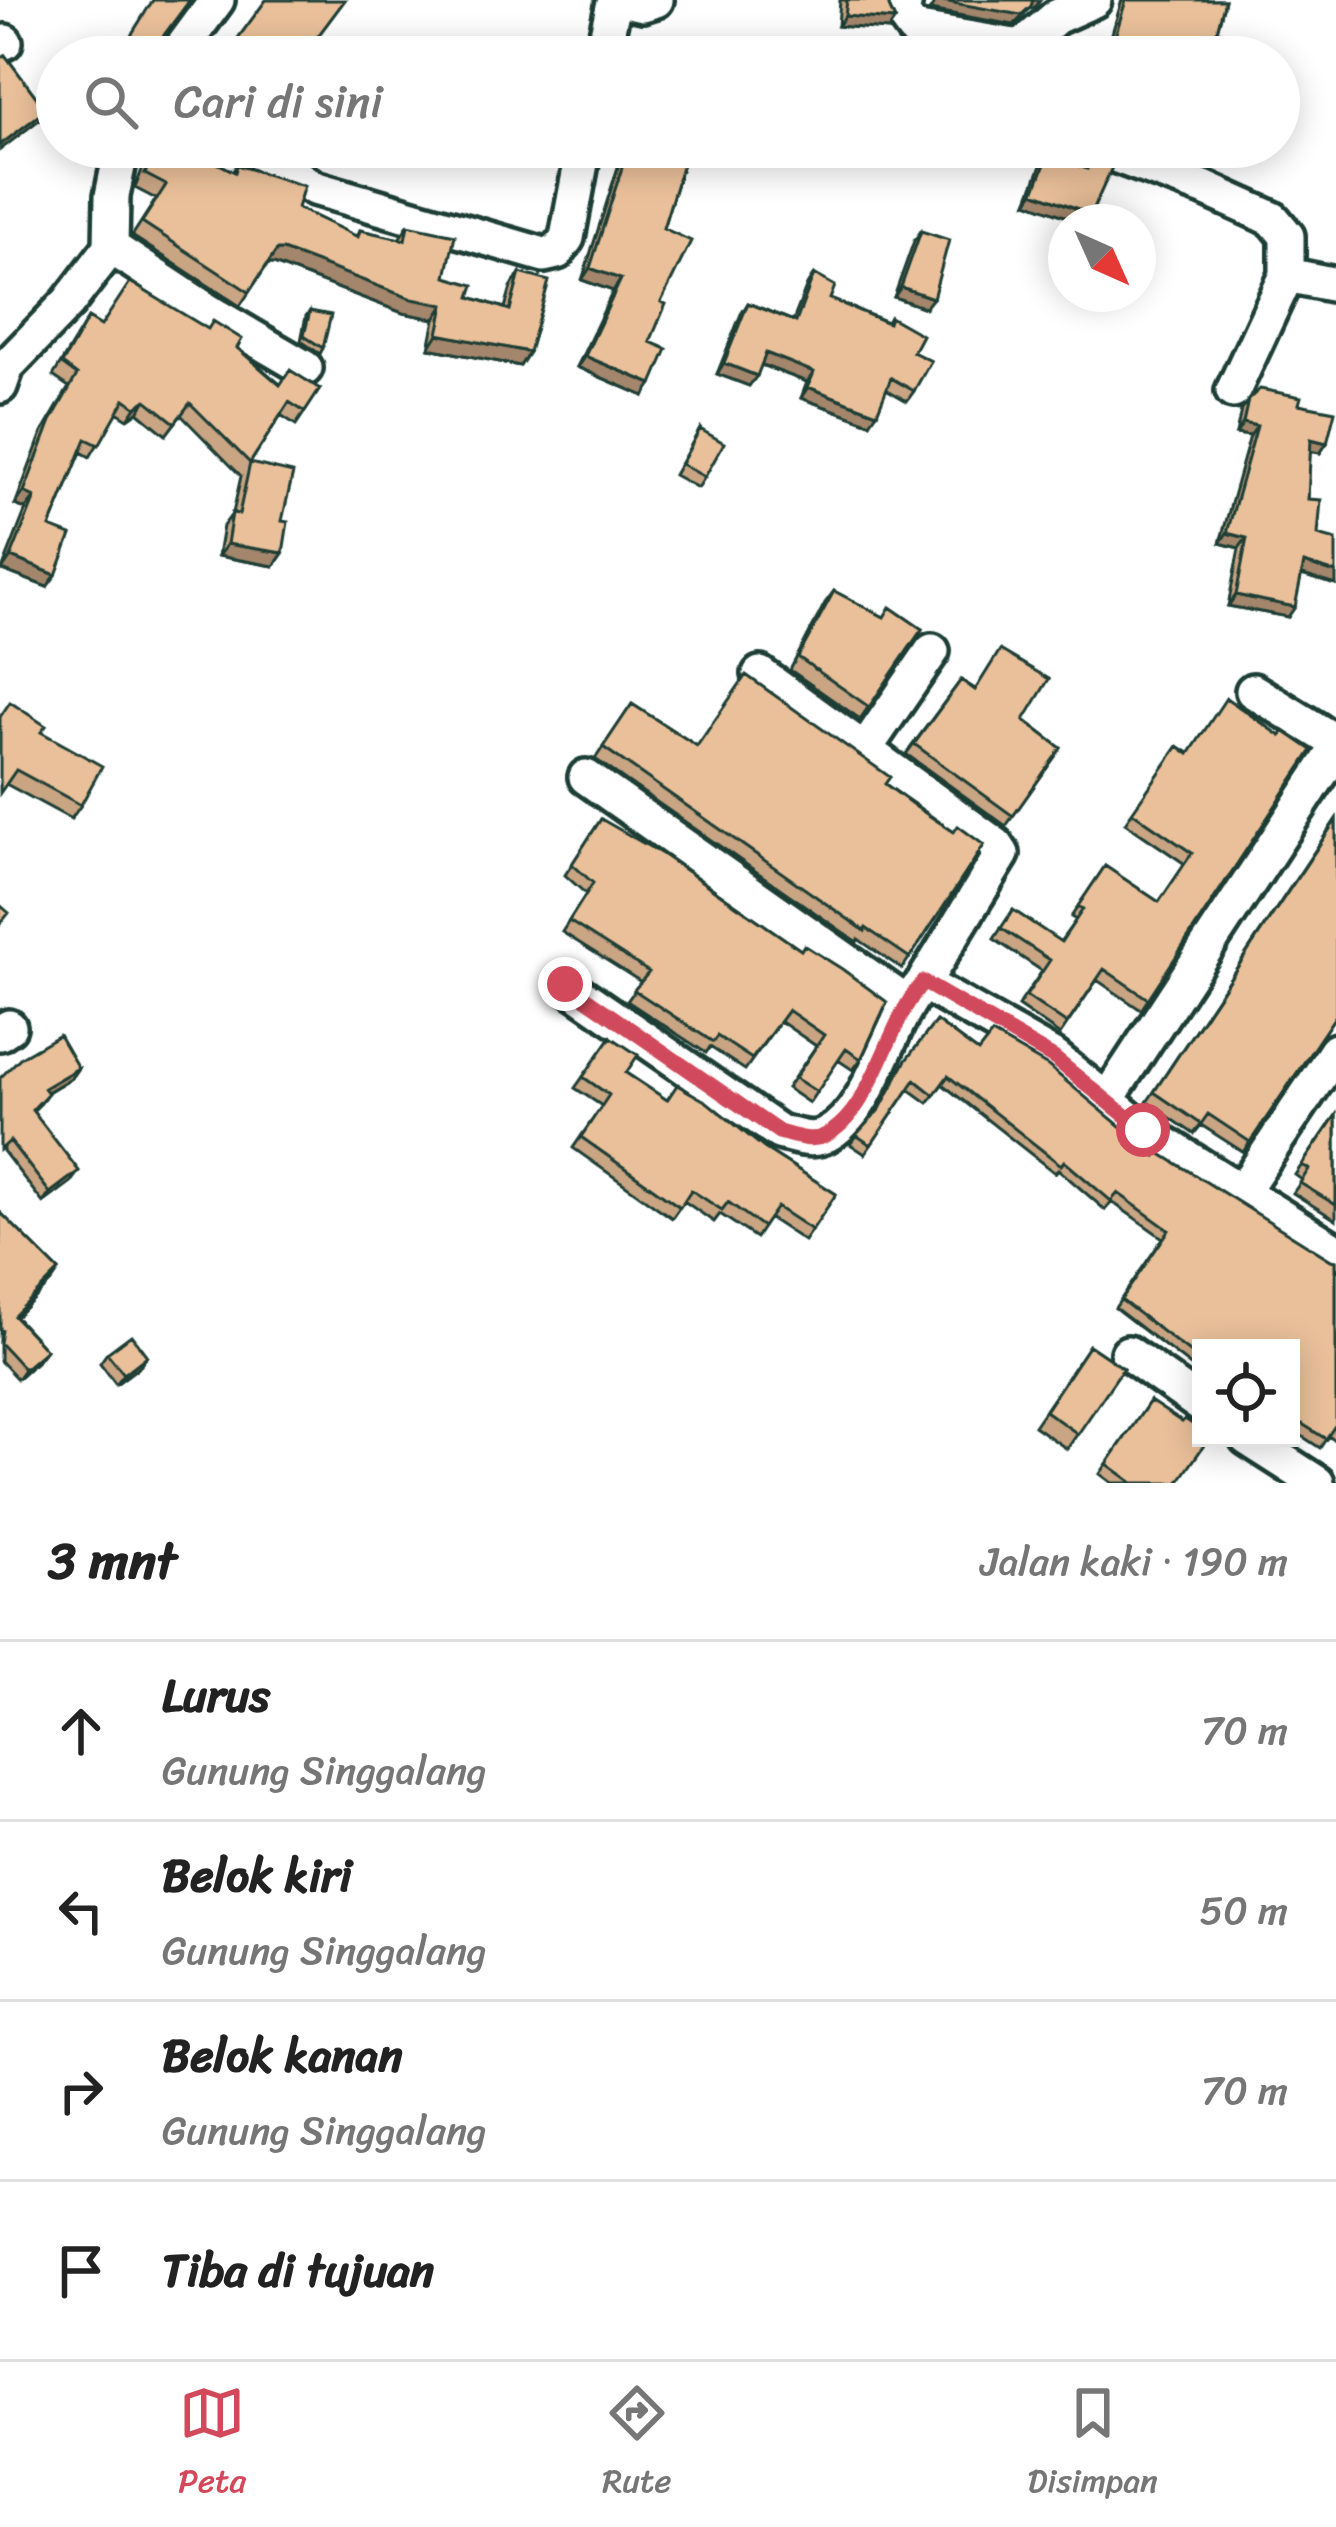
<!DOCTYPE html>
<html lang="id">
<head>
<meta charset="utf-8">
<style>
	:root { --surface:#fff; --page:#f2f2f2; --text:#222; --muted:#767676; --line:#e0e0e0; --accent:#d1495b }
	body { margin:0; font-family:Sriracha,sans-serif; background:var(--page); color:var(--text) }
	.controls { position:absolute; right:36px; bottom:36px; display:grid; overflow:hidden; border-radius:0px; box-shadow:0 6px 30px #0003 }
	.controls button { width:108px; height:108px; display:grid; place-items:center; padding:0; border:0; border-bottom:3px solid var(--line); background:var(--surface); color:var(--text); font:60px sans-serif }
	.compass { position:absolute; left:1048px; top:204px; width:108px; height:108px; border-radius:50%; background:var(--surface); box-shadow:0 6px 30px #0003; rotate:135deg }
	.stop { position:absolute; width:36px; height:36px; margin:-27px; border:9px solid #d1495b; border-radius:50%; background:#fff }
	.stop.end { background:#d1495b; border-color:#fff; box-shadow:0 3px 12px #0008 }
	.list { margin:0; padding:0; list-style:none }
	h2 { display:flex; justify-content:space-between; align-items:center; height:156px; margin:0; padding:0 48px; font-size:51px }
	h2 small { font-size:39px; font-weight:400; color:var(--muted) }
	.list li { display:grid; grid-template-columns:78px 1fr auto; gap:36px; align-items:center; box-sizing:border-box; height:180px; padding:0 48px; border-top:3px solid var(--line) }
	.list b { display:block; font-size:45px; white-space:nowrap }
	.list p { margin:0; font-size:39px; white-space:nowrap; color:var(--muted) }
	.list em { font-size:39px; font-style:normal; color:var(--muted) }
	.icon { flex:none; width:66px; height:66px; fill:none; stroke:currentColor; stroke-width:2; stroke-linecap:round; stroke-linejoin:round }
	.map { position:relative; flex:none; width:1336px; height:1483px; overflow:hidden }
	.search { position:absolute; background:var(--surface); box-shadow:0 6px 30px #0003; left:36px; right:36px; top:36px; height:132px; display:flex; align-items:center; gap:30px; box-sizing:border-box; padding:0 42px; border-radius:66px; color:var(--muted); font-size:45px }
	.sheet { height:876px; background:var(--surface) }
	nav { display:flex; justify-content:space-around; align-items:center; box-sizing:border-box; height:168px; border-top:3px solid var(--line); background:var(--surface); font-size:33px; color:var(--muted) }
	nav a { display:grid; justify-items:center; gap:6px }
	nav .on { color:var(--accent) }
	.map>svg:first-child { display:block }
	.lines { fill:none; stroke-linecap:round; stroke-linejoin:round }
	.minor-casing { stroke:#1f3d34; stroke-width:42 }
	.minor { stroke:#fff; stroke-width:33 }
	.wall { fill:#c9a584; stroke:#1f3d34; stroke-width:3 }
	.shaded-wall { fill:#a4866c; stroke:#1f3d34; stroke-width:3 }
	.building { fill:#eac09a; stroke:#1f3d34; stroke-width:3 }
	.route { stroke:#d1495b; stroke-width:15 }
</style>
</head>
<body>
<div class="map">
<svg width="1336" height="1483" viewBox="0 0 1336 1483">
	<rect width="100%" height="100%" fill="#fff"/>
	<filter id="ink" filterUnits="userSpaceOnUse"><feTurbulence type="fractalNoise" baseFrequency=".00833" numOctaves="2"/><feDisplacementMap in="SourceGraphic" scale="24" xChannelSelector="R" yChannelSelector="G"/><feConvolveMatrix kernelMatrix="1 2 1 2 8 2 1 2 1" color-interpolation-filters="sRGB"/></filter>
	<g filter="url(#ink)">
		<g class="lines">
			<g class="minor-casing">
				<path id="minor" d="M625,0L643,4L656,0
					M905,0L902,14L913,29L1014,46L1023,45L1056,17L1094,0
					M0,44L5,42
					M175,57L217,0
					M602,57L613,7L619,0
					M252,147L314,188L544,255L557,252L567,238L584,147
					M1093,147L1204,188L1273,219L1287,236V275L1233,391
					M111,247L211,313L305,368
					M1287,275L1336,285
					M0,386L7,366L68,303L111,247L112,196L122,147
					M760,674L996,845L1002,854L923,983
					M1253,691L1336,742
					M863,752L932,651
					M586,777L905,1002
					M565,984L779,1132C794,1136 812,1143 826,1135C874,1110 887,1022 923,983L1054,1057L1143,1130L1336,1251
					M0,1033L9,1027
					M1106,1101L1336,750
					M1241,1193L1336,1051
					M1128,1353L1201,1405
					M1247,1438L1317,1483"/>
			</g>
			<use href="#minor" class="minor"/>
		</g>
		<path class="wall" d="M840,0H889V7L895,20L888,30L838,26Z
			M1122,0H1225L1217,31L1241,57H1105Z
			M151,147H186L233,171L237,165L297,208L356,236L360,230L399,239L408,225L446,277L470,297L505,308L511,287L520,273L529,352L520,366L429,348L435,319L403,313L274,264H268L240,306L132,236L156,199L135,188Z
			M610,147H688L663,228L661,302L650,342L644,396L577,367L613,291L582,280L619,164L606,161Z
			M1049,154L1085,168L1092,157L1113,165L1027,202L1042,163Z
			M921,231L925,308L894,297L914,241Z
			M814,274L830,299L887,322L890,317L913,352L914,391L907,401L886,389L870,423L801,398L807,382L761,365L749,386L717,374L741,314L748,303L793,321L807,285Z
			M310,311L323,348L320,354L301,341L306,316Z
			M88,318L101,326L237,348L280,384L320,389L296,425L281,415L250,463L282,521L283,553L274,566L218,556L223,526L233,513L241,476L181,415L166,435L138,412L128,419L117,412L90,457L81,452L50,527L47,587L2,570L26,509L15,505L42,433L69,387L53,376Z
			M1248,400L1299,404L1327,443L1320,453L1310,451L1308,499L1318,535L1336,585L1301,575L1288,617L1228,606L1239,548L1220,543L1250,436L1236,434L1241,410Z
			M700,429L705,477L698,488L674,475Z
			M834,591L884,617L922,629L860,719L790,670L825,603Z
			M961,680L1024,720L1061,748L1006,826L906,754Z
			M632,704L697,746L885,784L954,832L984,845L902,969L858,939L857,942L595,759Z
			M41,732L81,805L71,819L6,784Z
			M1281,736L1312,750L1141,1010L1097,980L1060,1035L1018,1006L1042,971L994,939L1013,910L1060,942L1076,920L1071,917L1105,866L1159,902L1185,864L1125,823L1178,746L1189,753Z
			M601,819L861,1059L853,1070L838,1060L809,1103L787,1088L816,1046L780,1021L745,1070L710,1047L706,1053L627,1001L641,982L562,932L586,894L565,875Z
			M1336,819V1015L1243,1152L1201,1125L1194,1134L1147,1102Z
			M936,1021L978,1052L1331,1260L1336,1261V1441L1328,1436L1320,1448L1291,1429V1348H1201V1374L1115,1308L1163,1238L1112,1202L1105,1210L1058,1169L1055,1173L942,1084L928,1103L909,1089L865,1154L850,1144L877,1112L900,1069Z
			M611,1037L626,1073L667,1100L764,1148L836,1194L804,1241L769,1218L756,1238L720,1214L714,1222L684,1201L672,1218L573,1148L602,1106L575,1088Z
			M78,1068L71,1078L48,1092L41,1103L33,1111L71,1182L43,1203L3,1151L0,1078Z
			M1336,1115V1220L1293,1193L1302,1180L1295,1175Z
			M0,1212L59,1271L52,1281L16,1317L46,1350L38,1360L17,1379L0,1361Z
			M1089,1345L1123,1368L1067,1449L1034,1426Z
			M107,1353L140,1366L116,1384L100,1363Z
			M1150,1401L1178,1483H1112L1100,1474Z"/>
		<path class="shaded-wall" d="M1040,0L1034,8H1030L1014,25L930,10L936,1Z
			M845,16L895,20L888,30L838,26Z
			M1111,50L1133,56L1106,57Z
			M46,110L39,120L0,150V145Z
			M615,149L627,152L619,164L606,161Z
			M1034,192L1091,214L1085,222H1080L1027,202Z
			M277,250H283L444,305L435,319L403,313L274,264H267Z
			M590,268L621,279L613,291L582,280Z
			M901,287L933,298L925,308L894,297Z
			M438,334L529,352L520,366L429,348Z
			M766,353L814,372L807,382L759,364Z
			M585,356L652,384L644,396L577,367Z
			M724,363L757,376L749,386L717,374Z
			M808,387L877,413L870,423L801,398Z
			M146,400L138,412L128,419L136,407Z
			M1243,423L1257,426L1250,436L1236,434Z
			M1311,439L1327,443L1320,453L1304,450Z
			M24,492L35,497L26,509L15,505Z
			M1227,533L1247,538L1239,548L1220,543Z
			M227,544L283,553L274,566L218,556Z
			M11,557L56,575L47,587L2,570Z
			M1304,563L1336,573V585L1296,573Z
			M1236,595L1295,607L1288,617L1228,606Z
			M78,1068L71,1078L37,1098L44,1088Z
			M79,1171L71,1182L43,1203L50,1193Z
			M59,1271L52,1281L7,1326L14,1316Z
			M46,1350L38,1360L17,1379L24,1369Z
			M147,1356L140,1366L116,1384L124,1374Z"/>
		<path class="building" d="M153,0H190L164,35L154,57H121L133,32Z
			M266,0H345L306,52L313,57H224Z
			M847,0H889V7L895,20L845,16Z
			M937,0H1033L1031,6L1021,15Z
			M1126,0H1225L1217,31L1245,38L1241,57H1133L1111,50Z
			M5,55L46,110L0,145V59Z
			M155,147H186L235,172L237,165L304,186L297,208L358,237L360,230L405,240L408,225L455,235L446,277L474,285L470,297L510,310L520,273L549,281L529,352L438,334L444,305L412,299L283,250H277L249,292L142,222L166,185L145,174Z
			M615,147H688L663,228L691,241L661,302L666,304L650,342L667,349L652,384L585,356L621,279L590,268L627,152L615,149Z
			M1049,154L1087,169L1092,157L1113,165L1091,214L1034,192Z
			M921,231L949,240L933,298L901,287Z
			M814,274L835,286L830,299L888,323L890,317L922,335L913,352L931,361L914,391L891,378L877,413L808,387L814,372L766,353L757,376L724,363L748,303L796,322Z
			M130,282L208,329L213,321L242,339L237,348L280,385L290,370L320,389L305,412L289,402L250,463L190,403L175,423L146,400L136,407L125,399L99,445L86,439L50,527L71,535L56,575L11,557L35,497L24,492L51,421L77,375L62,364L88,318L101,326Z
			M310,311L331,315L323,348L304,336Z
			M1260,389L1301,397L1299,404L1335,411L1327,443L1311,439L1308,499L1321,500L1318,535L1336,540V573L1304,563L1295,607L1236,595L1247,538L1227,533L1257,426L1243,423L1248,400Z
			M700,429L724,443L705,477L681,464Z
			M250,463L293,473L282,521L288,522L283,553L227,544L232,513L239,514Z
			M834,591L884,617L890,607L922,629L869,707L798,657Z
			M1000,650L1049,679L1024,720L1061,748L1013,816L914,744L961,680L975,690Z
			M746,675L890,777L885,784L916,807L954,832L958,826L984,845L910,958L866,928L865,931L603,747L632,704L697,746Z
			M1226,698L1281,736L1284,731L1312,750L1148,999L1104,969L1067,1024L1026,996L1050,960L1001,928L1013,910L1061,942L1083,909L1078,906L1105,866L1159,902L1192,853L1132,812L1178,746L1189,754Z
			M10,702L46,726L41,732L102,766L81,805L16,770L0,793V717Z
			M601,819L662,854L801,950L804,945L842,969L887,1002L861,1059L846,1049L817,1092L795,1078L824,1035L788,1010L752,1059L717,1036L713,1042L634,990L649,972L569,921L593,883L572,864Z
			M1336,820V1015L1250,1142L1208,1114L1201,1124L1154,1092Z
			M0,905L9,913L0,924Z
			M936,1021L978,1052L992,1034L1048,1066L1156,1156L1158,1152L1331,1260L1336,1261V1428L1334,1427L1326,1439L1291,1417V1348H1201V1361L1121,1300L1169,1230L1118,1193L1111,1201L1064,1161L1061,1165L948,1076L934,1095L915,1080L871,1145L856,1135L880,1109L906,1060Z
			M59,1035L78,1068L44,1088L48,1093L32,1110L79,1171L50,1193L10,1141L0,1150V1078L21,1057Z
			M611,1037L638,1055L626,1073L667,1100L677,1085L707,1102L764,1148L836,1194L812,1230L777,1207L763,1227L728,1202L722,1210L691,1190L680,1207L581,1137L609,1095L583,1077Z
			M1336,1115V1205L1300,1183L1309,1169L1302,1165Z
			M0,1212L59,1271L14,1316L46,1350L24,1369L0,1343L2,1330L0,1329Z
			M131,1335L147,1356L124,1374L107,1353Z
			M1089,1345L1123,1368L1078,1434L1045,1411Z
			M1150,1401L1182,1422L1185,1419L1201,1430V1438H1209L1178,1483H1133L1107,1464Z"/>
	</g>
	<g class="lines" filter="url(#ink)">
		<path class="route" d="M565,984L779,1132C794,1136 812,1143 826,1135C874,1110 887,1022 923,982L1054,1058L1143,1130"/>
	</g>
</svg>
<div class="controls">
<button><svg class="icon" aria-label="locate" viewBox="0 0 24 24"><circle cx="12" cy="12" r="6"/><path d="M12 2v4M12 18v4M2 12h4M18 12h4"/></svg></button>
</div>
<svg class="compass" viewBox="-18 -18 36 36"><path d="M0-13l5 13h-10z" fill="#e53935"/><path d="M0 13l5-13h-10z" fill="#767676"/></svg>
<div class="stop" style="left:1143px;top:1130px"></div>
<div class="stop end" style="left:565px;top:984px"></div>
<div class="search"><svg class="icon" aria-label="search" viewBox="0 0 24 24"><circle cx="10" cy="10" r="6"/><path d="M15 15l6 6"/></svg>Cari di sini</div>
</div>
<section class="sheet">
<h2>3 mnt<small>Jalan kaki · 190 m</small></h2>
<ul class="list">
<li><svg class="icon" aria-label="ahead" viewBox="0 0 24 24"><path d="M12 20V5M6 11l6-6 6 6"/></svg><div><b>Lurus</b><p>Gunung Singgalang</p></div><em>70 m</em></li>
<li><svg class="icon" aria-label="left" viewBox="0 0 24 24"><path d="M17 20v-9H6M10 6l-5 5 5 5"/></svg><div><b>Belok kiri</b><p>Gunung Singgalang</p></div><em>50 m</em></li>
<li><svg class="icon" aria-label="right" viewBox="0 0 24 24"><path d="M7 20v-9h11M14 6l5 5-5 5"/></svg><div><b>Belok kanan</b><p>Gunung Singgalang</p></div><em>70 m</em></li>
<li><svg class="icon" aria-label="arrive" viewBox="0 0 24 24"><path d="M6 21V4h12l-3 4 3 4H6"/></svg><div><b>Tiba di tujuan</b></div></li>
</ul>
</section>
<nav>
<a class="on"><svg class="icon" aria-label="map" viewBox="0 0 24 24"><path d="M3 6l6-2 6 2 6-2v14l-6 2-6-2-6 2zM9 4v14M15 6v14"/></svg>Peta</a>
<a><svg class="icon" aria-label="directions" viewBox="0 0 24 24"><path d="M12 3l9 9-9 9-9-9zM9 14v-3h6M13 9l2 2-2 2"/></svg>Rute</a>
<a><svg class="icon" aria-label="saved" viewBox="0 0 24 24"><path d="M7 4h10v16l-5-4-5 4z"/></svg>Disimpan</a>
</nav>
</body>
</html>
